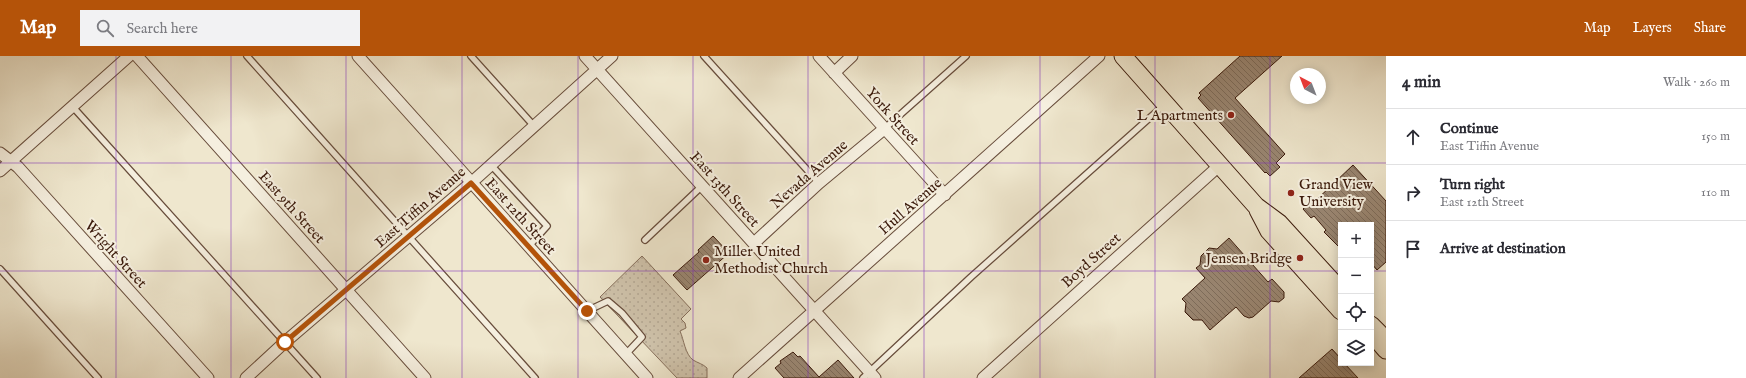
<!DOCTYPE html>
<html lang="en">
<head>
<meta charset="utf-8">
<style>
	:root { --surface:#fff; --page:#f2f2f3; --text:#2b2b33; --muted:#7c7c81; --line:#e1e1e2; --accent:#b45309 }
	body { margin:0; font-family:"IM FELL English",serif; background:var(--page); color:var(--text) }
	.controls { position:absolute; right:12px; bottom:12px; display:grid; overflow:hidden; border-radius:0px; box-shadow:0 2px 10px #0003 }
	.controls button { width:36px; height:36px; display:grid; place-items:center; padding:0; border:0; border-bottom:1px solid var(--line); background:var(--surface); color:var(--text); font:20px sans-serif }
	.compass { position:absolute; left:1290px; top:12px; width:36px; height:36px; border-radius:50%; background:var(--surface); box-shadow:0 2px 10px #0003; rotate:318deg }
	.stop { position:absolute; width:12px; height:12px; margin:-9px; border:3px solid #b45309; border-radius:50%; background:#fff }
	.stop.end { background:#b45309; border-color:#fff; box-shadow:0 1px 4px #0008 }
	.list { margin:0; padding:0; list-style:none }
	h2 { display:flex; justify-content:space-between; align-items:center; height:52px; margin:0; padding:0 16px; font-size:17px }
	h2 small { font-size:13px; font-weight:400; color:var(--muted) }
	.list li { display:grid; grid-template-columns:26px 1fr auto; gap:12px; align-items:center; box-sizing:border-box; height:56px; padding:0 16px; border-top:1px solid var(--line) }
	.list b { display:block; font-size:15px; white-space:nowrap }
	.list p { margin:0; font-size:13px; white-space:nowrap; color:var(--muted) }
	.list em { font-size:13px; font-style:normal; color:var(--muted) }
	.icon { flex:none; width:22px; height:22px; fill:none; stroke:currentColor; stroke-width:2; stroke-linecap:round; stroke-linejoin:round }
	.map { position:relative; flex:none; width:1386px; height:322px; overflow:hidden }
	header { display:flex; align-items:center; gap:24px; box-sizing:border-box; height:56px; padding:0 20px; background:var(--accent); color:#fff }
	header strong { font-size:19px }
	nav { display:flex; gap:22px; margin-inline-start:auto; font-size:14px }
	.search { width:280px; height:36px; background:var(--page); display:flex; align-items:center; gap:10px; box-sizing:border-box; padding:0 14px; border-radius:0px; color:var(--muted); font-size:15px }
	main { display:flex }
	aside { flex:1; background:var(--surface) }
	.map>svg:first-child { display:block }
	.park { fill:url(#park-dots); stroke:#866f5c }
	.building { fill:url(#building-back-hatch); stroke:#3b1a0b }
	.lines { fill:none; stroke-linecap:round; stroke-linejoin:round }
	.service-casing { stroke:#684d3c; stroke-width:8 }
	.minor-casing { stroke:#684d3c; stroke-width:13 }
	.primary-casing { stroke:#3b1a0b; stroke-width:19 }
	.service { stroke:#f5efdf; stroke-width:5.5 }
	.minor { stroke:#f5efdf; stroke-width:11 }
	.primary { stroke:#efe7ce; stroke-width:17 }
	.route { stroke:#b45309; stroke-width:5 }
	.grid { fill:none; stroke:#7b2cbf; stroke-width:1; stroke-opacity:0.55 }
	.poi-dot { fill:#8f2418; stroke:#f5efdf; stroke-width:1.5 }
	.labels { text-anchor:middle; stroke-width:4; stroke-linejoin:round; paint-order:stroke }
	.poi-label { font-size:15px; fill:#3b1a0b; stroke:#f5efdf; text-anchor:end }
	.street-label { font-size:15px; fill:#3b1a0b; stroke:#f5efdf }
</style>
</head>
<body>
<header>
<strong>Map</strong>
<div class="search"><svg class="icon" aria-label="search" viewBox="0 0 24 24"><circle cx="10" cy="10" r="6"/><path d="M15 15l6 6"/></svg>Search here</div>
<nav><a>Map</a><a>Layers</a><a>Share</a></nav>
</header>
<main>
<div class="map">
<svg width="1386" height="322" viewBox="0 0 1386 322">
	<defs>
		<pattern id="park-dots" width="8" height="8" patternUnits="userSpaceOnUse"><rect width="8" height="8" fill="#d0c4ad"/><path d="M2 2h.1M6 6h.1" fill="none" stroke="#b4a894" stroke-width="1.8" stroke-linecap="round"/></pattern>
		<pattern id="building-back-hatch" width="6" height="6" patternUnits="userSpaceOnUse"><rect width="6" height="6" fill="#998570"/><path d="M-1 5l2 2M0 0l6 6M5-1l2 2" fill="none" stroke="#7e6c5a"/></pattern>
	</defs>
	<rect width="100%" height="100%" fill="#efe7ce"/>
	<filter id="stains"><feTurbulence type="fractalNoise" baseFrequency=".005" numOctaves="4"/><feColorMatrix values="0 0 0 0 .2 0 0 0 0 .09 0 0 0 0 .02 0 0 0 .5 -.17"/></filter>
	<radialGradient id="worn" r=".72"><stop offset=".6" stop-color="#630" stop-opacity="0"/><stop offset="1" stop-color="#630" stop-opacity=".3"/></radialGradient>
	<path class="park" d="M642,200L691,253L681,263L685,267L686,272L680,275C684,284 685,298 693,304C698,307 703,308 707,312V322H677L600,241Z"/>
	<path class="building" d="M1240,0H1282L1235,42L1285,98L1276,107L1280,111L1270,120L1266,116L1265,117L1198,42L1201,39L1199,37Z
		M1353,109L1386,145V206L1377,214L1371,207V169H1341V193L1324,176L1326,174L1314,160L1311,162L1303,153L1311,145L1313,147Z
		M713,180L729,197L687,234L673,219L699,196L698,194Z
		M1229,182L1268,226L1272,223L1284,236V242L1279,246L1271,245L1253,261L1249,262L1244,260L1236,251L1210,274L1202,264H1193L1185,256L1186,247L1182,243L1205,222L1196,212L1200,209L1201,200L1209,192L1217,193Z
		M1332,293L1341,303V307H1344L1358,322H1299Z
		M793,296L798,301L800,300L819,321L838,304L854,322H784L775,312L781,307L780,305Z"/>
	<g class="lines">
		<g class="service-casing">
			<path id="service" d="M247,0L535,322
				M471,0L534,70
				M704,0L819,127
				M72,50L317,322
				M884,73L966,0
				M491,109L547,170L529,190
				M645,184L702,130
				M0,213L98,322
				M587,255L608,245L622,257L642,281L626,298
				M863,322L971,221L1163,50"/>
		</g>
		<g class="minor-casing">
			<path id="minor" d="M137,0L425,322
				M358,0L647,322
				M585,0L875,322
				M819,0L945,139
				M834,17L852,0
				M0,97L18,111L208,322
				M0,115L129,0
				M754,187L819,127L884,73
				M246,322L285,286L471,127L612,0
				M739,322L1099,0
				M983,322L1220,109"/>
		</g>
		<g class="primary-casing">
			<path id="primary" d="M1123,0L1256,150L1279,167L1341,235
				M1258,154L1269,175L1341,255
				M1371,269L1379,277L1380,287L1386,294"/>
		</g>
		<use href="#service" class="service"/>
		<use href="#minor" class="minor"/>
		<use href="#primary" class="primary"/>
	</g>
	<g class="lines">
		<path class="route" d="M285,286L471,127L587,255"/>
	</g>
	<path class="grid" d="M116,0V322M231,0V322M346,0V322M462,0V322M578,0V322M693,0V322M808,0V322M924,0V322M1040,0V322M1155,0V322M1270,0V322M0,107H1386M0,215H1341M1371,215H1386"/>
	<g class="poi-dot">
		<circle cx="1231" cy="59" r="4"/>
		<circle cx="1291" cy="137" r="4"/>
		<circle cx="1300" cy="202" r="4"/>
		<circle cx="706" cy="204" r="4"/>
	</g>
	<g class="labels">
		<g class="poi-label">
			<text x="1223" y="64">L Apartments</text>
			<text x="1299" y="133" text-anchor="start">Grand View<tspan x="1299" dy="17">University</tspan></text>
			<text x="714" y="200" text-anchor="start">Miller United<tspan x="714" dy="17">Methodist Church</tspan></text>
			<text x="1292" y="207">Jensen Bridge</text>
		</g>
		<g class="street-label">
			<text transform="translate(893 60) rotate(48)" y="5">York Street</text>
			<text transform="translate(809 118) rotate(-41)" y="5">Nevada Avenue</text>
			<text transform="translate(725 133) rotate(48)" y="5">East 13th Street</text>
			<text transform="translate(910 150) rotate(-41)" y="5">Hull Avenue</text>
			<text transform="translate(292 151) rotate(48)" y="5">East 9th Street</text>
			<text transform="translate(420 151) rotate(-41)" y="5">East Tiffin Avenue</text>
			<text transform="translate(521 160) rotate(48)" y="5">East 12th Street</text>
			<text transform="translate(116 198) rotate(48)" y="5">Wright Street</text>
			<text transform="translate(1091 204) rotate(-42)" y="5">Boyd Street</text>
		</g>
	</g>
	<rect width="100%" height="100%" filter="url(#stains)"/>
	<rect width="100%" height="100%" fill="url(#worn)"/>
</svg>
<div class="controls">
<button>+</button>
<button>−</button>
<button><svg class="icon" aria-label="locate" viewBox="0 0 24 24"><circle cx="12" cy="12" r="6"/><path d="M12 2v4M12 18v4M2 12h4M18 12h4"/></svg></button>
<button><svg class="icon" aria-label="layers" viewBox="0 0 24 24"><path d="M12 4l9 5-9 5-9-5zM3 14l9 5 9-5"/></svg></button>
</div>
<svg class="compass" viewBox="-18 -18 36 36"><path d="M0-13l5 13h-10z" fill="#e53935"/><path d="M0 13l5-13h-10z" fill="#7c7c81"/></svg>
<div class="stop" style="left:285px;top:286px"></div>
<div class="stop end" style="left:587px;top:255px"></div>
</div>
<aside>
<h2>4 min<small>Walk · 260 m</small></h2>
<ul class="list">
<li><svg class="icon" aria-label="ahead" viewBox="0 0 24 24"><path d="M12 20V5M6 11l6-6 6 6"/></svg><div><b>Continue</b><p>East Tiffin Avenue</p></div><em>150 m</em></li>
<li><svg class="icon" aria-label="right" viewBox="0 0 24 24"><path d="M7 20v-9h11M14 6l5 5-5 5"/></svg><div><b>Turn right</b><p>East 12th Street</p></div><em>110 m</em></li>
<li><svg class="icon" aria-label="arrive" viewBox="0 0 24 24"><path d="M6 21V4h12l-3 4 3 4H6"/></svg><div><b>Arrive at destination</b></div></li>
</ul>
</aside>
</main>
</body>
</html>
